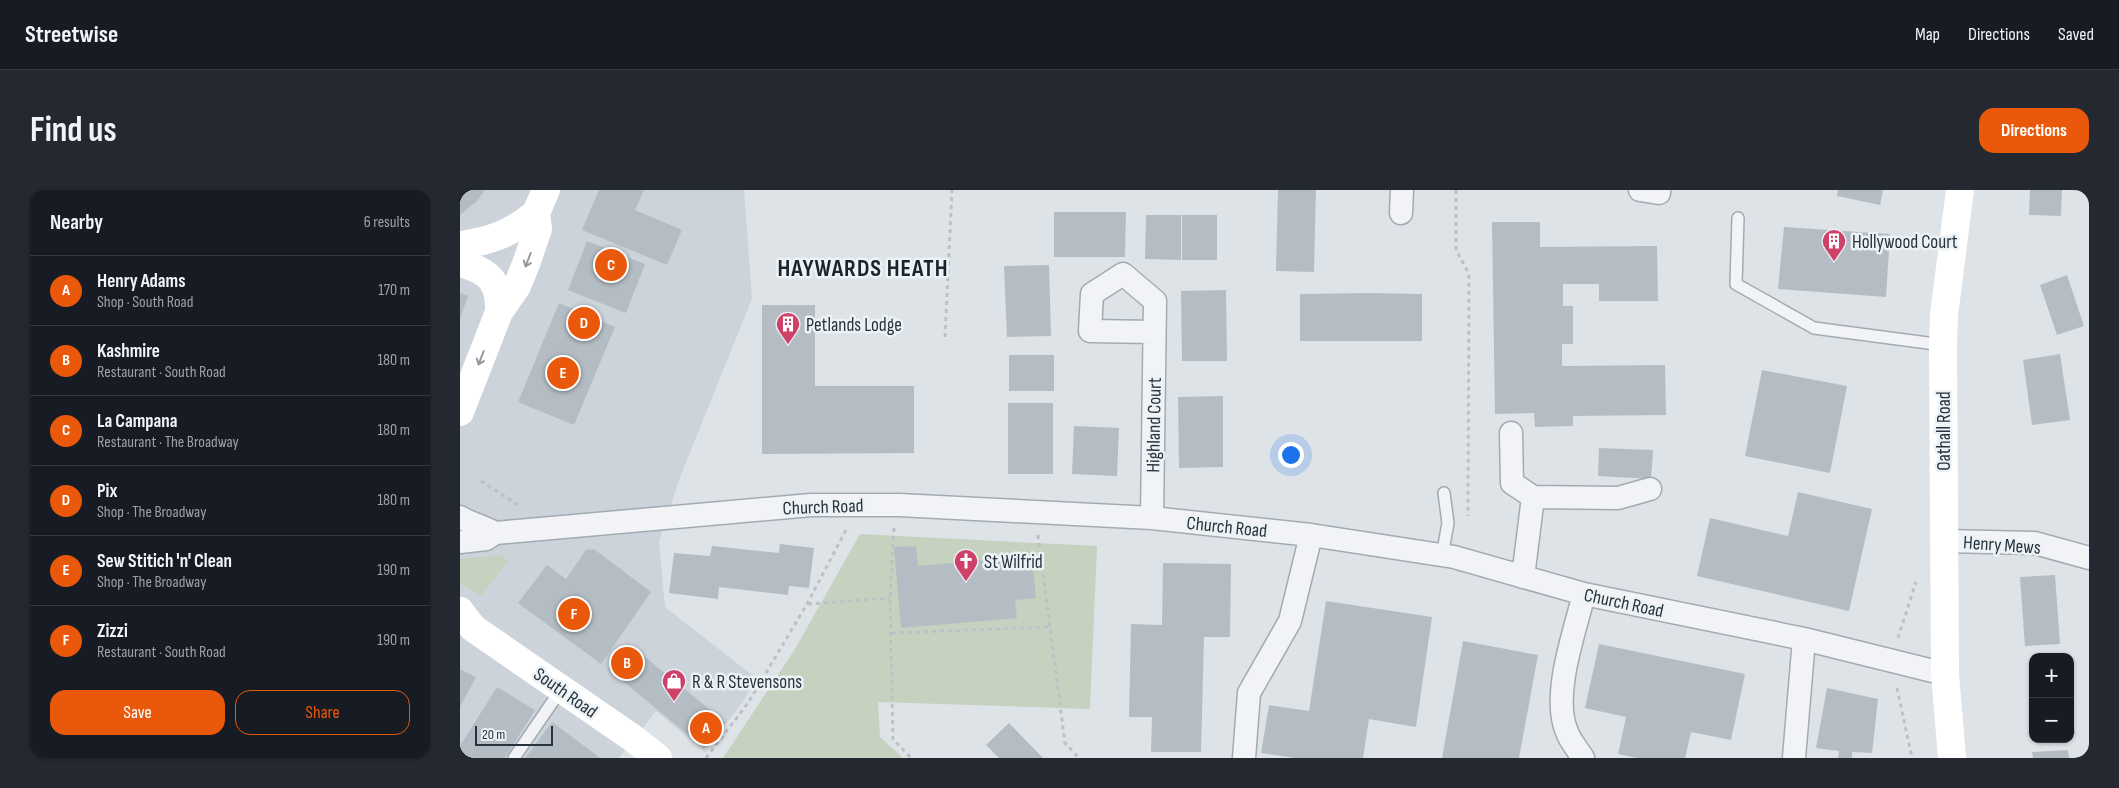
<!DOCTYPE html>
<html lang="en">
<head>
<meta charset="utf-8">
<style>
	:root { --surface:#171b24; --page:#242831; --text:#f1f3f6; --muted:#9ea1a6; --line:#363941; --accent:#ea580c }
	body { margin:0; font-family:"Sofia Sans Condensed",sans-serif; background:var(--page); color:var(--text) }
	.controls { position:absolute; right:15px; bottom:15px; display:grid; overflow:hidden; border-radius:10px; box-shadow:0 1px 4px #0004 }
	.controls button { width:45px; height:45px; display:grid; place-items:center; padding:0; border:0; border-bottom:1px solid var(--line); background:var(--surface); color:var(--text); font:25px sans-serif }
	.scale { position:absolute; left:15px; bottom:12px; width:78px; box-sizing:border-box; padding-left:5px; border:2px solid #27333f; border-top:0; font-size:14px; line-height:18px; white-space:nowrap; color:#27333f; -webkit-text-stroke:4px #edf2f5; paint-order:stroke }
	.you { position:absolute; left:830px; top:264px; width:18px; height:18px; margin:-12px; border:4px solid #fff; border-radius:50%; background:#1a73e8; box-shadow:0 0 0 8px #1a73e833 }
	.badge { display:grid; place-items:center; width:32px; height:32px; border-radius:50%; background:var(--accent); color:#fff; font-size:16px; font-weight:700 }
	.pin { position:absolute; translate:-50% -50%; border:2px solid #fff; box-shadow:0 1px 5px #0006 }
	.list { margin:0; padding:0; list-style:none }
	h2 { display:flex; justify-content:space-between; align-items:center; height:65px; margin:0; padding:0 20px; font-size:21px }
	h2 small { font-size:16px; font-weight:400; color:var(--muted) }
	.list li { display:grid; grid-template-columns:32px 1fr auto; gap:15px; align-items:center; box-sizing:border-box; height:70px; padding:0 20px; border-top:1px solid var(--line) }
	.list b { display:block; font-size:19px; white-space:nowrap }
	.list p { margin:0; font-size:16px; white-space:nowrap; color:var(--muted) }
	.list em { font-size:16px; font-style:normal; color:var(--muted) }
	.actions { display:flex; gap:10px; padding:15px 20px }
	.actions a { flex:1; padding:11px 0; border:1px solid var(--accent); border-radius:15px; text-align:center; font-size:18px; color:var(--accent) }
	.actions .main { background:var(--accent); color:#fff }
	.map { position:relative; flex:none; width:1629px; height:568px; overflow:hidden; border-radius:15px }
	header { display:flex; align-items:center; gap:30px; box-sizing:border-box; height:70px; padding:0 25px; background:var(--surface); border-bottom:1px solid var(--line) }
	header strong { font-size:24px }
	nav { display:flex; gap:28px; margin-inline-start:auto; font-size:18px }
	.intro { display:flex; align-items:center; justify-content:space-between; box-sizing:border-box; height:120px; padding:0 30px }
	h1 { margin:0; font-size:35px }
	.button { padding:12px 22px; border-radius:15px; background:var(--accent); color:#fff; font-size:18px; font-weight:700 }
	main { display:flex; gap:30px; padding:0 30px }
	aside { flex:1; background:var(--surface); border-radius:15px; box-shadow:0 1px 4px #0004 }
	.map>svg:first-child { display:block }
	.built { fill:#ccd3da }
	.green { fill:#c6d2bf }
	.building { fill:#b5bdc4 }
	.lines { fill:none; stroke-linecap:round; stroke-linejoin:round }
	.service-casing { stroke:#a3abb2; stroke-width:14 }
	.minor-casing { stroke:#a3abb2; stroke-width:25 }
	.path { stroke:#bcc1c6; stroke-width:3; stroke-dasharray:4 4; stroke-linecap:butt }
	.service { stroke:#f1f3f6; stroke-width:11 }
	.minor { stroke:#f1f3f6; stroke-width:22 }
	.secondary { stroke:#fff; stroke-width:28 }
	.oneway { stroke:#93999f }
	.labels { text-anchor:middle; stroke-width:5; stroke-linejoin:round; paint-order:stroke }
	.poi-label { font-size:19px; fill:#27333f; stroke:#edf2f5; text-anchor:start }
	.street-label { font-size:19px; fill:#27333f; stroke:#edf2f5 }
	.district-label { font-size:24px; font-weight:bold; letter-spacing:1px; fill:#1a242f; stroke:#edf2f5 }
</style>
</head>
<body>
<header>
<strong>Streetwise</strong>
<nav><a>Map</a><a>Directions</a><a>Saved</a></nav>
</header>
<div class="intro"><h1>Find us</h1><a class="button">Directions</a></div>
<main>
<aside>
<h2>Nearby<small>6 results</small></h2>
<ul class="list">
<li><span class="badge">A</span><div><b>Henry Adams</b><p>Shop · South Road</p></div><em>170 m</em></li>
<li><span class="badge">B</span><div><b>Kashmire</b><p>Restaurant · South Road</p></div><em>180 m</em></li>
<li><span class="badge">C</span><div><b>La Campana</b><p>Restaurant · The Broadway</p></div><em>180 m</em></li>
<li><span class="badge">D</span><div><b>Pix</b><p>Shop · The Broadway</p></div><em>180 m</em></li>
<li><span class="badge">E</span><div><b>Sew Stitich 'n' Clean</b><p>Shop · The Broadway</p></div><em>190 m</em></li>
<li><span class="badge">F</span><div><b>Zizzi</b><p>Restaurant · South Road</p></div><em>190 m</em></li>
</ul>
<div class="actions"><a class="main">Save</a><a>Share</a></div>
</aside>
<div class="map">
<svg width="1629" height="568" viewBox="0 0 1629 568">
	<rect width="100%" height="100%" fill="#dee3e8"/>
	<path class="built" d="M0,0H284L292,109L220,287L199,352L205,417L296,488L282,513L245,562L196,521L159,568H0Z"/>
	<path class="green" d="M400,344L637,356L630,519L418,512L420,547L443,568H263L335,459Z
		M42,365L48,371L21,406L0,393V369Z"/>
	<path class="building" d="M0,0H25L17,11L0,25Z
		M139,0H184L175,20L222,40L207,75L122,40Z
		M818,0H856L854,82L816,81Z
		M1378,0H1423L1420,15L1377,6Z
		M1570,0H1602L1601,26L1569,25Z
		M594,22H666L665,67H594Z
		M686,25H721V70L685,69Z
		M722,25H757V70H722Z
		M1032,32H1080V57L1197,56L1198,111H1139V94H1103V116H1113V154H1102V176L1205,175L1206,225L1113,226V236L1075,237L1074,223L1035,224Z
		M1324,37L1430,44L1426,107L1318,99Z
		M127,51L185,74L166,123L108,100Z
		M589,75L591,146L547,147L544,76Z
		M1607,85L1624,136L1597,145L1580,95Z
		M766,100L767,171H722L721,101Z
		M0,103L8,106L0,128Z
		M910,103L962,104V151H840V104Z
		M99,113L155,137L114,235L58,212Z
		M302,115H355V196H454V263L302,264Z
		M1600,164L1610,230L1572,235L1563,170Z
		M549,165H594V201H549Z
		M1302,180L1387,196L1370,283L1285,266Z
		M763,206V277L719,278L718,207Z
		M548,213H593V284H548Z
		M614,236L659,238L657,286L612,284Z
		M1139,258L1193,260L1191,289L1138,286Z
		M1338,302L1412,319L1389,421L1237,386L1250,328L1328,346Z
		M320,354L354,358L349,398L329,396L328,405L259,397L258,409L209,403L214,363L250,366L252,356L319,363Z
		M456,356L458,376L556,367L557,376L573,375L576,408L555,410L557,428L441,438L434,357Z
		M134,359L191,402L141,474L58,413L87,375L106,389L126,360Z
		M703,373L771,374L770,447H744L741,562H691L692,527H669L671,434L702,435Z
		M1595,385L1600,454L1565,456L1560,387Z
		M866,411L972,427L956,537L909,529L903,568H835L801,563L809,515L849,521Z
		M1003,451L1078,465L1059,568H982Z
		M169,454L265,532L244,558L148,479Z
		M1139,454L1285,484L1271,550L1231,542L1225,568H1177L1158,564L1166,527L1125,518Z
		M0,479L16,487L0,517Z
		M37,497L75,520L45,568H0V556Z
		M1367,498L1418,509L1412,563L1392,562V568H1378L1379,561L1356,558Z
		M1610,506L1615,544H1610Z
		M92,532L127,558L140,568H65Z
		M549,533L583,568H539L526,555Z
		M1608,560L1609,568H1573L1572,562Z"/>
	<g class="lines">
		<g class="service-casing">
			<path id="service" d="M1278,28L1276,94L1354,138L1483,155
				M982,366L988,333L984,303
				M54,568L102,498"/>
		</g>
		<g class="minor-casing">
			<path id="minor" d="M1180,0L1199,3V0
				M941,23L942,0
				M1051,243L1052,293L1073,307
				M0,327C11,334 23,336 35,343
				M692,328L695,111L663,84L632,104L630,141L694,142
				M1484,351L1575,353L1629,368
				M0,352L26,349L35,343L351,315H439L692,328L851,345L994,367L1124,404L1344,449L1485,484
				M1063,387L1073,307L1158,308L1190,299
				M784,568L789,503L830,431L851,345
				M1123,568C1118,560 1110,551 1107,542C1091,506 1115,441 1124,404
				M1334,568L1344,449"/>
		</g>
		<path class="path" d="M996,0V60L1009,84L1008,326
			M485,147L492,0
			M21,291L58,315
			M434,338L430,408L433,549L451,568
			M578,345L605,553L619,568
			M348,414L430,408
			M432,443L590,437
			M1438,448L1456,392
			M1437,498L1452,568
			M246,568L288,513L347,414L387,338"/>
		<use href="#service" class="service"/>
		<use href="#minor" class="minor"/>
		<path class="secondary" d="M0,55C31,51 52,43 76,23
			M0,73C29,81 40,91 39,122
			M0,222L39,122L57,96L66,74L78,39L76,23L86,0
			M0,421L13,438L174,549L198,568
			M1492,568L1485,484L1483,155L1484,125L1500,0"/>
	</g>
	<defs><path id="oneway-shaft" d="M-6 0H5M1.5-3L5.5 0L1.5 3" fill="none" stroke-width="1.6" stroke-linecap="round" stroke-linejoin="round" transform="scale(1.25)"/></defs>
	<g class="oneway">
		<use href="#oneway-shaft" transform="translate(68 70) rotate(111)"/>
		<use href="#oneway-shaft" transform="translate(21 168) rotate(111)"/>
	</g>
	<defs>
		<g id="building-pin" transform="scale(1.25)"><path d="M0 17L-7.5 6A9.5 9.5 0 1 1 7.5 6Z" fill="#ce4269" stroke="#edf2f5"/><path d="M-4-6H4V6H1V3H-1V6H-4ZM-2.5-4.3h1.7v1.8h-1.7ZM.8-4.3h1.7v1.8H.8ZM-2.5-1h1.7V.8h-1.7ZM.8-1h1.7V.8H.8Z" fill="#fff"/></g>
		<g id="church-pin" transform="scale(1.25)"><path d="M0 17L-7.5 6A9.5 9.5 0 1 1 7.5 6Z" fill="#ce4269" stroke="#edf2f5"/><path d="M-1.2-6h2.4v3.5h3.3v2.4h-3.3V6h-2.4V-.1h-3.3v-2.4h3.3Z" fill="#fff"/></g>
		<g id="shop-pin" transform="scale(1.25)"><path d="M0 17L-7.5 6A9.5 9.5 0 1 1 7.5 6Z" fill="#ce4269" stroke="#edf2f5"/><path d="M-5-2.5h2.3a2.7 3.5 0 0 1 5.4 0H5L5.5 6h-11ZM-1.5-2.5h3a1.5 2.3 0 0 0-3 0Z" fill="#fff"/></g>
	</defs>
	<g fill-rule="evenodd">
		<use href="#building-pin" x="1374" y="51"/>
		<use href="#building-pin" x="328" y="134"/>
		<use href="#church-pin" x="506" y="371"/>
		<use href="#shop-pin" x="214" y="491"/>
	</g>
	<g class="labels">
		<g class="poi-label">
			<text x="1392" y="58">Hollywood Court</text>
			<text x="346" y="141">Petlands Lodge</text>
			<text x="524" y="378">St Wilfrid</text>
			<text x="232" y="498">R &amp; R Stevensons</text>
		</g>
		<g class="street-label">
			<text transform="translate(693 235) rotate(-89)" y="7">Highland Court</text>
			<text transform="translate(1483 241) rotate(-90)" y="7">Oathall Road</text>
			<text transform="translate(363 316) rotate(-2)" y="7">Church Road</text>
			<text transform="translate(767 336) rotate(6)" y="7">Church Road</text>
			<text transform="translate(1542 354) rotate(4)" y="7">Henry Mews</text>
			<text transform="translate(1164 412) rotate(12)" y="7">Church Road</text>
			<text transform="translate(106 502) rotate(35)" y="7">South Road</text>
		</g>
		<g class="district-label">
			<text x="403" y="86">HAYWARDS HEATH</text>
		</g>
	</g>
</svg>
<div class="controls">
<button>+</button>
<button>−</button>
</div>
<div class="scale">20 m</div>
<div class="you"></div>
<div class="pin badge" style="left:246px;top:538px">A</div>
<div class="pin badge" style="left:167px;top:473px">B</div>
<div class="pin badge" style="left:151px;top:75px">C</div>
<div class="pin badge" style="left:124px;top:133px">D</div>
<div class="pin badge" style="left:103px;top:183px">E</div>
<div class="pin badge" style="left:114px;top:424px">F</div>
</div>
</main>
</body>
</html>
